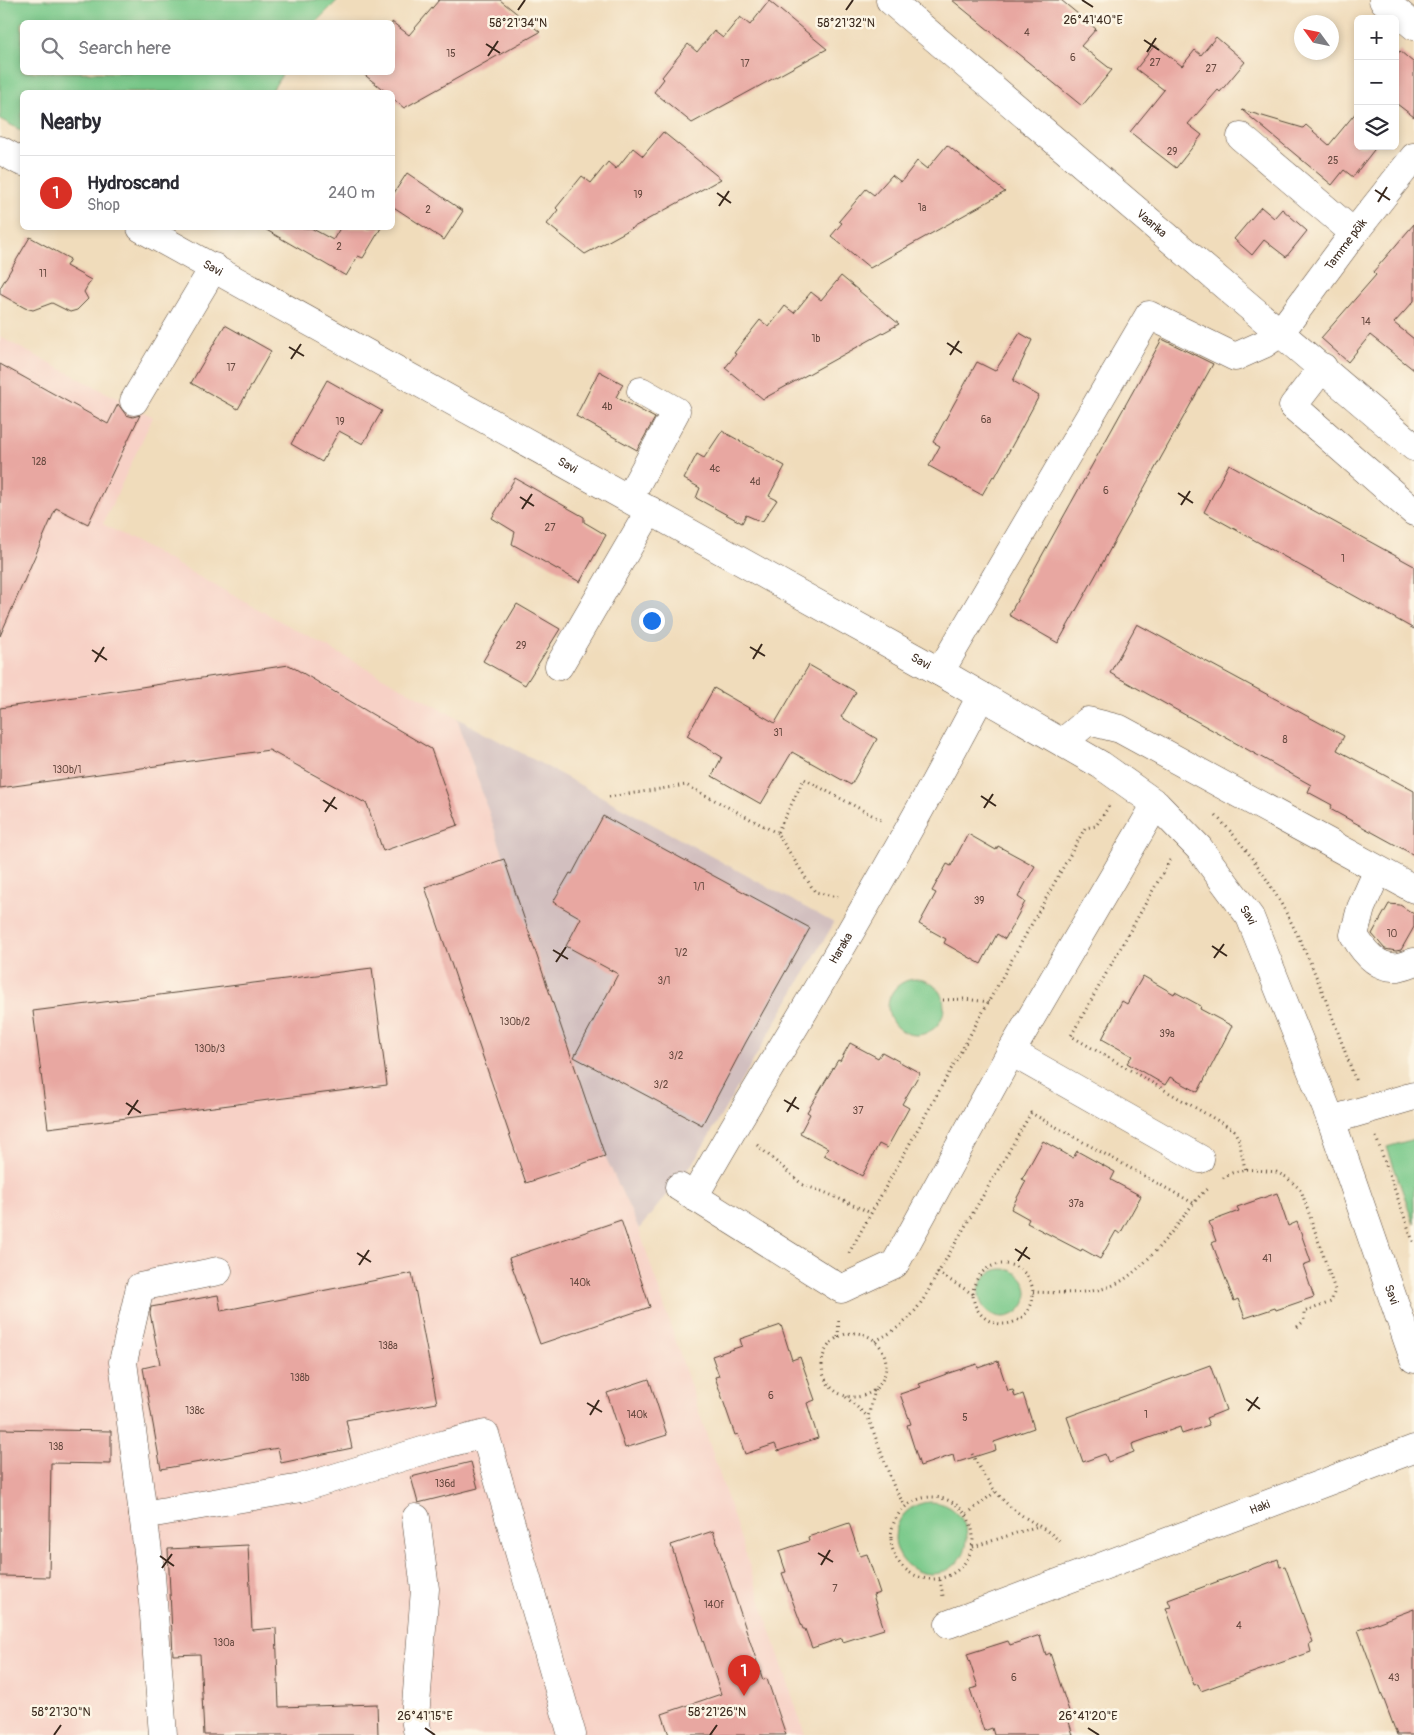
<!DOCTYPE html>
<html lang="en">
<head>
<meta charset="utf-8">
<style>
	:root { --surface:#fff; --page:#f7f7f7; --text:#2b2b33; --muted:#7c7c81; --line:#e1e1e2; --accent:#d93025 }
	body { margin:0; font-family:Pangolin,sans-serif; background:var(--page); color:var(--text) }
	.controls { position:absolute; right:15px; top:15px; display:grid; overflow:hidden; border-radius:8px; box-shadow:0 2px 8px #0003 }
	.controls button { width:45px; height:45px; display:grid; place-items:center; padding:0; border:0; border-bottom:1px solid var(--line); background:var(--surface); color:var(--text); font:25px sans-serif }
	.compass { position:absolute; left:1294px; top:15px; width:45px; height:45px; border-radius:50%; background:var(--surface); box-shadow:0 2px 8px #0003; rotate:303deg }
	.you { position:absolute; left:651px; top:620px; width:18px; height:18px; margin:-12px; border:4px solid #fff; border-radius:50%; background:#1a73e8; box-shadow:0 0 0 8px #1a73e833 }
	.badge { display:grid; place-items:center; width:32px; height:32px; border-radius:50%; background:var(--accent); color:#fff; font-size:16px; font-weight:700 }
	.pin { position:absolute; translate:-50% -41px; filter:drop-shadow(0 1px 2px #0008) }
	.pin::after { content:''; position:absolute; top:26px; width:18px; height:15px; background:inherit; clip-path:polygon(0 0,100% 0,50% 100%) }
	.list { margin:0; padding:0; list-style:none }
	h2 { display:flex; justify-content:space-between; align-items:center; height:65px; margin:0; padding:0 20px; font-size:21px }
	h2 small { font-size:16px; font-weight:400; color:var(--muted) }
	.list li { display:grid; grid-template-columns:32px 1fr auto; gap:15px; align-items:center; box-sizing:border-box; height:75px; padding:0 20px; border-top:1px solid var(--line) }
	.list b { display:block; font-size:19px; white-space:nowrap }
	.list p { margin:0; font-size:16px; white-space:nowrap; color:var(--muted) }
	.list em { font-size:16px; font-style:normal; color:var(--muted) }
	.icon { flex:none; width:28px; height:28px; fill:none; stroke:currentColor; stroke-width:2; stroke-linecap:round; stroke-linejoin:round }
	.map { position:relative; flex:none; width:1414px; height:1735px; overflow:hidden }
	.search { position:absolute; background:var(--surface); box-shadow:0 2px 8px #0003; left:20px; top:20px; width:375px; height:55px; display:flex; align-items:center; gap:12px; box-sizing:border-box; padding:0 18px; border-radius:8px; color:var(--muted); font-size:19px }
	.panel { position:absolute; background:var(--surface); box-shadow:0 2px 8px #0003; left:20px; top:90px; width:375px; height:140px; border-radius:8px }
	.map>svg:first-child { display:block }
	.built { fill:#f7d1c6 }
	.industrial { fill:#d2bfbf }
	.green { fill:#79c98a; stroke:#5a7a54 }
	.building { fill:#e8a7a1 }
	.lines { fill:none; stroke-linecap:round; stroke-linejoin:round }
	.minor-casing { stroke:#564536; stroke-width:29 }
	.path { stroke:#564536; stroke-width:3; stroke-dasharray:1 4; stroke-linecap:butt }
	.minor { stroke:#fff; stroke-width:28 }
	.ticks { fill:none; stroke:#3b2a1e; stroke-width:2 }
	.labels { text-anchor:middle; stroke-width:5; stroke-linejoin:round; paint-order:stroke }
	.number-label { font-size:10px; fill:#66493f }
	.street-label { font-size:12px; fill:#3b2a1e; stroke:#fcf5e5 }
	.ticks-label { font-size:12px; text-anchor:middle; fill:#3b2a1e; stroke:#fcf5e5; stroke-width:5; stroke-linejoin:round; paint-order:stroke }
</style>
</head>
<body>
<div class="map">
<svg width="1414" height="1735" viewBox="0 0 1414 1735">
	<rect width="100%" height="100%" fill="#fcf5e5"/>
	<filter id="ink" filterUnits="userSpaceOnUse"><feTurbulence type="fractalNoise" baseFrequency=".02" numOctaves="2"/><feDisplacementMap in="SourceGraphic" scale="10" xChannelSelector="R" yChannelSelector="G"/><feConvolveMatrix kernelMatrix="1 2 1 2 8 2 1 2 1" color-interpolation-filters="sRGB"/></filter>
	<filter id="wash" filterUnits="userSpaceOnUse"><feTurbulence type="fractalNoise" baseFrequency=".0096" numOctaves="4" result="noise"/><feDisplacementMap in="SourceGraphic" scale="20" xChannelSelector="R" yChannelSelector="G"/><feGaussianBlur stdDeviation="1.12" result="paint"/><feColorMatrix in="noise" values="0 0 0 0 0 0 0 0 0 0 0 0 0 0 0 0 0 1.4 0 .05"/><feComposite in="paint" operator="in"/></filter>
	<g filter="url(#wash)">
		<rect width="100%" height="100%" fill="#f0dcbb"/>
		<path class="built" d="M0,337L153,417L103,524L457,718L605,1156L639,1229L805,1735H0Z"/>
		<path class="industrial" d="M457,718L834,923L695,1160L639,1229L605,1156Z"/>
		<path class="green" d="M0,0H338L316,22H22V72L283,73L271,92H22V131L0,119Z
			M888 1007a28 28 0 1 1 56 0a28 28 0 1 1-56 0Z
			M1414,1139V1224L1387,1147Z
			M979 1293a24 24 0 1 1 48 0a24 24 0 1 1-48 0Z
			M895 1538a36 36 0 1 1 72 0a36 36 0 1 1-72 0Z"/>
		<g id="blocks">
			<path class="building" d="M439,0H500L540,32L404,108L392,98V92H386L361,72H392V22L409,35Z
				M952,0H1061L1096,29L1081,46L1112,70L1082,106Z
				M769,1L827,49L692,123L654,92L664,79L662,77L688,44L697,52L714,31L723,38L740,17L750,25Z
				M1216,37L1245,62L1220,92L1218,90L1188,124L1202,135L1176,168L1130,132L1164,90L1136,69L1155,45L1182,66L1195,50L1201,55Z
				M1400,51L1414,63V117L1397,104L1395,107V57Z
				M1242,110L1303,128L1306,125L1329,145L1358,110V146H1377L1353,177L1344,170L1332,185Z
				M663,132L721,179L585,254L547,224L558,210L556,208L582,176L591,183L608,162L616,169L633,148L643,156Z
				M947,145L1005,192L870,268L831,236L842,223L839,221L866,189L874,195L892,175L901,182L917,161L927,169Z
				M407,173L463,211L444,240L392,206V196Z
				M1261,207L1274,218L1282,209L1307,231L1286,257L1264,240L1252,255L1234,239Z
				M1414,224V301L1394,323L1414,339V370L1370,335L1348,362L1321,338L1376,275L1373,272Z
				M263,228H311L333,240L340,228H381L363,258L358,256L346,276Z
				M30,237L70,259L66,266L91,280L84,292L88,299L77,310L70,312L52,303L33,310L25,308L0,294V288Z
				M841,276L899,324L763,399L725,368L736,354L734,353L760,320L769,327L785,306L794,313L811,292L821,300Z
				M225,325L271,351L238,409L191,383Z
				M1020,333L1032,340L1013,381L1039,396L995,477L993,476L982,495L929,466L940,446L933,442L977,362L995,371Z
				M1162,339L1213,364L1058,643L1009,615Z
				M0,364L108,424L118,404L126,415L133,417L140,415L88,524L56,508L0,636Z
				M599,371L623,384L616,397L655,418L637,450L576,416Z
				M327,380L382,411L363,444L339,431L322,462L291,444Z
				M722,431L785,466L769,496L777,500L762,522L746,515L742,523L696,498L700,488L684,479L697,454L704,458Z
				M1229,464L1414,566V629L1204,512Z
				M515,478L584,517V522L606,535L580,582L512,544L515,532L492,518Z
				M517,604L560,629L525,685L483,661Z
				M1137,624L1344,736L1337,750L1414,791V855L1330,809L1332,805L1308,792L1311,785L1110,673Z
				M289,665L431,749L458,825L383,851L367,804L269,750L0,788V708Z
				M809,665L856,692L841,717L877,739L851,785L792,752L761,804L712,776L722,757L687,736L714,688L775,723Z
				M603,816L810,928L746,1042L702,1125L574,1057L618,974L566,946L581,918L553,902L570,873L572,874Z
				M968,834L996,850L998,846L1035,866L1018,897L1025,902L1005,939L997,934L981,964L944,943L946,939L919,924L936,893L932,891L947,864L951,866Z
				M504,859L605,1156L526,1183L425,887Z
				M1389,904L1400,905L1414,914V927L1401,950L1396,951L1385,949L1372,934Z
				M372,968L387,1085L48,1128L33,1011Z
				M1143,976L1174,994L1175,992L1201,1006L1200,1009L1232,1026L1198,1092L1170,1077L1165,1085L1127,1063L1132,1056L1102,1039L1122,1001L1127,1004Z
				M850,1043L878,1058L882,1052L920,1073L902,1104L909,1108L887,1148L879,1144L862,1176L824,1155L828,1148L800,1133L810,1114L807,1112L838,1060L840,1061Z
				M1043,1141L1073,1158L1077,1151L1115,1172L1111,1180L1141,1196L1120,1234L1116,1231L1100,1259L1082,1249L1081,1251L1027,1223L1029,1219L1011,1209L1026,1181L1022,1179Z
				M1277,1193L1288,1226L1297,1222L1311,1262L1303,1265L1314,1297L1276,1310L1275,1308L1245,1318L1238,1299L1234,1301L1212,1243L1216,1241L1209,1222L1239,1211L1237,1207Z
				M621,1220L650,1307L540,1344L509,1258Z
				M412,1273L437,1403L346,1420L352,1448L281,1463L278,1448L161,1469L143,1368L160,1364L150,1313L151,1307L218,1295L221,1311Z
				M781,1325L792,1360L800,1357L815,1400L807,1403L818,1438L778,1451L775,1444L745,1454L738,1434L735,1435L715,1377L719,1376L712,1356L742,1346L740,1339Z
				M998,1361L1008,1391L1013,1390L1015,1397L1023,1394L1034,1428L994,1442L996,1450L955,1463L953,1455L920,1466L907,1425L911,1424L900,1394L921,1387L919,1384L952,1372L977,1364L978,1368Z
				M1210,1365L1226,1410L1206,1418L1209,1425L1182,1434L1180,1427L1132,1444L1134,1452L1108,1462L1105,1454L1083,1462L1067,1417Z
				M649,1379L667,1435L625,1448L607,1393Z
				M0,1429L111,1431V1464L51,1463L49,1577L0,1576Z
				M471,1462L478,1488L418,1503L411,1477Z
				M849,1523L860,1556L867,1554L880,1593L873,1595L884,1629L843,1642L842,1638L812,1648L805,1629H803L782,1573L786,1572L779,1551L809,1541L808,1537Z
				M713,1531L763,1680L767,1679L786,1735H669L662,1714L721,1694L671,1545Z
				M248,1545L252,1630L276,1628L279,1707L377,1704L378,1735H204L200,1654L173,1655L168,1549Z
				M1278,1559L1280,1567L1285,1566L1313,1642L1309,1644L1311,1652L1201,1691L1198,1684L1194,1685L1166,1608L1171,1607L1168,1600Z
				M1414,1609V1735H1397L1358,1630Z
				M1040,1635L1046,1655L1050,1653L1069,1711L1066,1712L1073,1735H994L992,1728L984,1731L970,1689L978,1687L967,1654L1008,1641L1010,1645Z"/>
		</g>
	</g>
	<g filter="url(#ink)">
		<use href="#blocks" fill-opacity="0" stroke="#564536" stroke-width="1"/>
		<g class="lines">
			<g class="minor-casing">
				<g id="minor">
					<path id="s1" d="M890,0L1414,447"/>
					<path d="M1383,0L1414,26"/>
					<path d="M1241,137L1354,233"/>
					<path d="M0,150L22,162"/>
					<path id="s2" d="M141,228L940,672L1101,765L1156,804L1199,848L1250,917L1331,1120L1414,1359"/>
					<path d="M1323,367L1293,406L1414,512"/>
					<path d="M134,401L214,267"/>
					<path d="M629,498L676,411L641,391"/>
					<path d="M559,666L650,510"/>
					<path id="s3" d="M940,672L1149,315L1235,357L1264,344L1280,333L1354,233L1414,157"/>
					<path d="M1063,742L1088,721L1120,729L1414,889"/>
					<path d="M1378,870L1361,908L1354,935C1363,951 1377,969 1398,967C1403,966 1409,964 1414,962"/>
					<path d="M1011,1052L1200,1159"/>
					<path d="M1331,1120L1414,1096"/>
					<path d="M679,1187L841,1289L895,1264L1011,1052L1156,804"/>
					<path id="s4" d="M694,1197C732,1128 774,1062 814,994C872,896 928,797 981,696"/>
					<path d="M143,1515L301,1488L445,1444L485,1434L572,1735"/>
					<path d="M416,1518L425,1589L415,1718L418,1735"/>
					<path id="s5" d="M949,1624L1414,1449"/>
					<path d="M163,1735L151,1575L123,1362L140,1287L218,1271"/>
				</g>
			</g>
			<path class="path" d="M609,797L686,785L777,833
				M1216,816C1288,888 1322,988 1356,1082
				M1170,860L1071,1036L1234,1130L1239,1140L1245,1169
				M838,897L815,892L777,833L804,779L881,820
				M943,1000L964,999L989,1002
				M1376,1137L1414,1244
				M757,1145L803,1185L824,1192L871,1213
				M1223,1178L1232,1173L1245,1169L1276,1172L1286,1177L1301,1190L1335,1290L1331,1302L1304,1312V1321L1297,1327
				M849,1253L1085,828L1096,826L1109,806
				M973 1294a30 30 0 1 1 60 0a30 30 0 1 1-60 0Z
				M1033,1292C1062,1293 1098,1296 1123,1280C1143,1267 1160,1246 1175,1228C1186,1214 1195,1199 1209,1187
				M973,1294L938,1273L1031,1113L1193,1203
				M822 1365a32 32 0 1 1 64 0a32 32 0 1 1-64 0Z
				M838,1337L839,1318
				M875,1341C910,1324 920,1307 938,1273
				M875,1390L868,1417L894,1487L905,1506
				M846,1397L868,1417
				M972,1454C984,1476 996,1497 1017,1512C1032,1523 1050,1530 1062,1544
				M891 1538a41 41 0 1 1 82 0a41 41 0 1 1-82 0Z
				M967,1514L995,1492
				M973,1547L1038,1526
				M940,1580L943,1596"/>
			<use href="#minor" class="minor"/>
		</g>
	</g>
	<path class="ticks" d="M1082,0L1093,7M518,10L525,0M846,10L853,0M1144,40L1159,50M486,44L500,53M1147,52L1156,38M488,56L498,41M1375,190L1390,200M717,193L731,203M1378,202L1387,187M719,206L729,191M947,343L962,353M289,347L304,356M950,355L959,341M291,359L301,344M1178,493L1193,503M520,497L534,506M1181,505L1190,491M522,509L532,494M750,647L765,656M92,650L107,660M753,659L762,644M95,662L104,647M981,796L996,806M323,800L337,809M984,808L993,794M325,812L335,797M1212,946L1227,956M553,950L568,959M1214,958L1224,944M556,962L566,947M784,1100L799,1109M126,1103L141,1113M787,1112L796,1097M128,1115L138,1100M1015,1249L1030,1259M357,1253L371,1262M1018,1261L1027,1247M359,1265L369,1250M1246,1399L1260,1409M587,1403L602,1412M1248,1411L1258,1397M590,1415L599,1400M818,1553L833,1562M160,1556L174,1566M821,1565L830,1550M162,1568L172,1554M425,1728L435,1735M1088,1728L1099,1735M54,1735L61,1725M710,1735L717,1725"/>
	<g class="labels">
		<g class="number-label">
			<text x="1027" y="36">4</text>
			<text x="451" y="57">15</text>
			<text x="1073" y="61">6</text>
			<text x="1155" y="66">27</text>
			<text x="745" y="67">17</text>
			<text x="1211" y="72">27</text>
			<text x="1172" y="155">29</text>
			<text x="1333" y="164">25</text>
			<text x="638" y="198">19</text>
			<text x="922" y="211">1a</text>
			<text x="428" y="213">2</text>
			<text x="339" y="250">2</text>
			<text x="43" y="277">11</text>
			<text x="1366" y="325">14</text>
			<text x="816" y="342">1b</text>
			<text x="231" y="371">17</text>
			<text x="607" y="410">4b</text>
			<text x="986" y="423">6a</text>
			<text x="340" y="425">19</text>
			<text x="39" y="465">128</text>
			<text x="715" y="472">4c</text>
			<text x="755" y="485">4d</text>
			<text x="1106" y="494">6</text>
			<text x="550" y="531">27</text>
			<text x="1343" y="562">1</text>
			<text x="521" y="649">29</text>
			<text x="778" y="736">31</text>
			<text x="1285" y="743">8</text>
			<text x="67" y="773">130b/1</text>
			<text x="699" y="890">1/1</text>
			<text x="979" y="904">39</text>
			<text x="1392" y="937">10</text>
			<text x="681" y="956">1/2</text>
			<text x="664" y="984">3/1</text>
			<text x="515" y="1025">130b/2</text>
			<text x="1167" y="1037">39a</text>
			<text x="210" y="1052">130b/3</text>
			<text x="676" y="1059">3/2</text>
			<text x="661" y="1088">3/2</text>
			<text x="858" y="1114">37</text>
			<text x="1076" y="1207">37a</text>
			<text x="1267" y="1262">41</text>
			<text x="580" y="1286">140k</text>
			<text x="388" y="1349">138a</text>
			<text x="300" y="1381">138b</text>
			<text x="771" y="1399">6</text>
			<text x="195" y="1414">138c</text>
			<text x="637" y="1418">140k</text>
			<text x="1146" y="1418">1</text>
			<text x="965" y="1421">5</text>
			<text x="56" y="1450">138</text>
			<text x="445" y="1487">136d</text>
			<text x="835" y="1592">7</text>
			<text x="714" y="1608">140f</text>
			<text x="1239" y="1629">4</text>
			<text x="224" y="1646">130a</text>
			<text x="1014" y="1681">6</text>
			<text x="1394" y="1681">43</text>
		</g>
		<g class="street-label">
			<text dy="4" stroke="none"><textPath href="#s1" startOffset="344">Vaarika</textPath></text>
			<text dy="4" stroke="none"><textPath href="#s3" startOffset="671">Tamme põik</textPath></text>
			<text dy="4" stroke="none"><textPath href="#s2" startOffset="82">Savi</textPath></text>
			<text dy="4" stroke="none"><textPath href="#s2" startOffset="488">Savi</textPath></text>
			<text dy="4" stroke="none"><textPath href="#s2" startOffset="892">Savi</textPath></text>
			<text dy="4" stroke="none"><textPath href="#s2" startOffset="1312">Savi</textPath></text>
			<text dy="4" stroke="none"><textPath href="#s4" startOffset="289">Haraka</textPath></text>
			<text dy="4" stroke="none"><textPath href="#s2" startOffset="1718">Savi</textPath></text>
			<text dy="4" stroke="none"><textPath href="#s5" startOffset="332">Haki</textPath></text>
		</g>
	</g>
	<g class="ticks-label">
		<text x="1093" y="24">26°41'40"E</text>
		<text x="518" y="27">58°21'34"N</text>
		<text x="846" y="27">58°21'32"N</text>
		<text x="61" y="1716">58°21'30"N</text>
		<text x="717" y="1716">58°21'26"N</text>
		<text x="425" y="1720">26°41'15"E</text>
		<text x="1088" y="1720">26°41'20"E</text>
	</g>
</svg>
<div class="controls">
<button>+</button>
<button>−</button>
<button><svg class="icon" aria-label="layers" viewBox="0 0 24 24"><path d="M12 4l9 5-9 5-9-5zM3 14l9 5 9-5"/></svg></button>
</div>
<svg class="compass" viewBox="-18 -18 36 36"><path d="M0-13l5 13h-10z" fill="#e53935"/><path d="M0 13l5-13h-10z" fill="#7c7c81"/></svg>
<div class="you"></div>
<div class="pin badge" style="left:744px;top:1696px">1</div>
<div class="search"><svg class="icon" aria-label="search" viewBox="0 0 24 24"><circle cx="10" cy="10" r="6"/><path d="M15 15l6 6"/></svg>Search here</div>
<section class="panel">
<h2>Nearby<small></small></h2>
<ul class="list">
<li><span class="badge">1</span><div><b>Hydroscand</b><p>Shop</p></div><em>240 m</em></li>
</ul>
</section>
</div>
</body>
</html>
